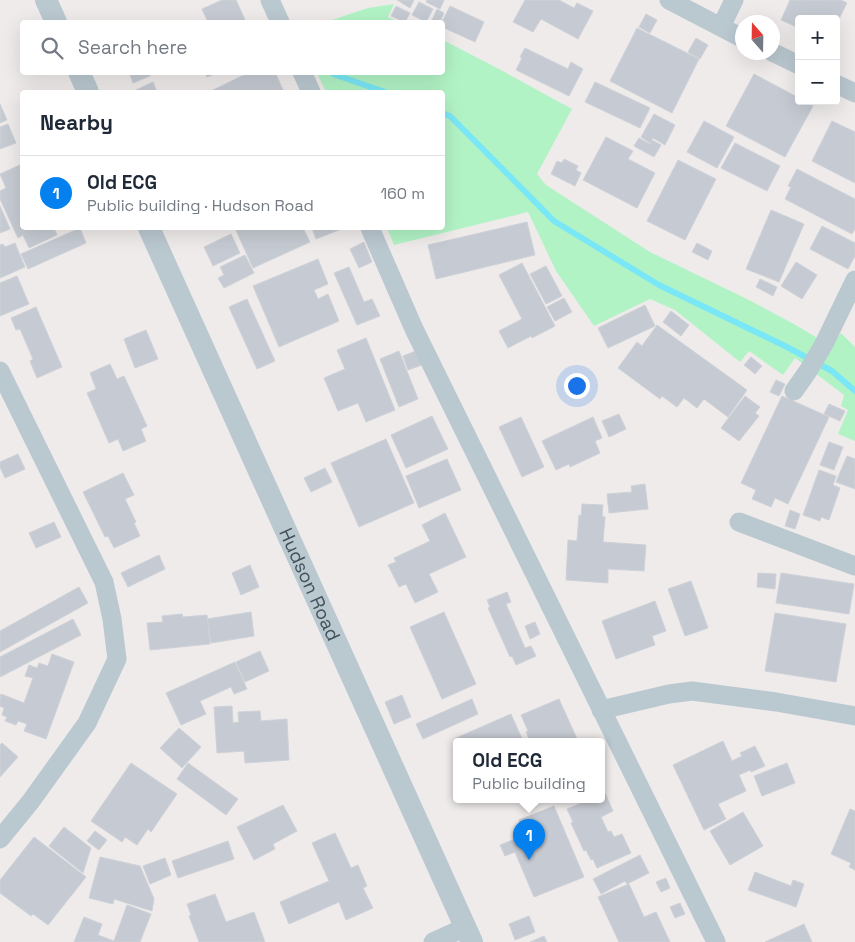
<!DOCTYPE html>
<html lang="en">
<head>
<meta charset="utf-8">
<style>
	:root { --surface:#fff; --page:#f2f2f3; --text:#1f2937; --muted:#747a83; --line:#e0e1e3; --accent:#0480ef }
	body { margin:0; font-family:"Space Grotesk",sans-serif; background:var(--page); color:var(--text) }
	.controls { position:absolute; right:15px; top:15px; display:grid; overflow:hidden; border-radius:5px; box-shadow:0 5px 20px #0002 }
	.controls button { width:45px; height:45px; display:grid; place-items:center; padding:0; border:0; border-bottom:1px solid var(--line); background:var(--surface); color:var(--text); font:25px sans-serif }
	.compass { position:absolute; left:735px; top:15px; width:45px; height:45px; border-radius:50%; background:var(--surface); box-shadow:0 5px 20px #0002; rotate:340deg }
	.you { position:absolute; left:576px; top:385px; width:18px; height:18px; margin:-12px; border:4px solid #fff; border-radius:50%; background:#1a73e8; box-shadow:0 0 0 8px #1a73e833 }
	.badge { display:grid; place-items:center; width:32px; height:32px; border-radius:50%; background:var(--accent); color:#fff; font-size:16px; font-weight:700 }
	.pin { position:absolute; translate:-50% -41px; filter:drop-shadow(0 1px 2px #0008) }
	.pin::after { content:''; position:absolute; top:26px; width:18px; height:15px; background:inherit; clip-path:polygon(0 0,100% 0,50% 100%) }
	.popup { position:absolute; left:453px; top:738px; width:152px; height:65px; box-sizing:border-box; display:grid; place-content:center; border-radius:5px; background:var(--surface); filter:drop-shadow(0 1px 4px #0005); font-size:16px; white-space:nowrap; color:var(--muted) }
	.popup b { font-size:19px; color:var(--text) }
	.popup::after { content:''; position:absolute; left:50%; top:100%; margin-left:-10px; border:10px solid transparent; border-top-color:var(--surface) }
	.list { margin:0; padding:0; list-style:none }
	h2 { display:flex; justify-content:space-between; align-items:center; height:65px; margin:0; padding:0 20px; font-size:21px }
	h2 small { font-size:16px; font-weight:400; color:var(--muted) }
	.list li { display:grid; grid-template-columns:32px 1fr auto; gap:15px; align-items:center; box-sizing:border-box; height:75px; padding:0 20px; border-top:1px solid var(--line) }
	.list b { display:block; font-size:19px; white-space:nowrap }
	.list p { margin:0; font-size:16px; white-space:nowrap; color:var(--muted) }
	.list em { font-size:16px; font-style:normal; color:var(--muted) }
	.icon { flex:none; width:28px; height:28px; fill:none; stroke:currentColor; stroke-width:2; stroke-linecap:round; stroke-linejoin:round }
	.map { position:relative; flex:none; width:855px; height:942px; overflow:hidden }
	.search { position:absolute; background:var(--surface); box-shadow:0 5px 20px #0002; left:20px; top:20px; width:425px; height:55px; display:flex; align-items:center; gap:12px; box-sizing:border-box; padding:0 18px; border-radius:5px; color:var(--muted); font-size:19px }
	.panel { position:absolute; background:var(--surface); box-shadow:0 5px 20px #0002; left:20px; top:90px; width:425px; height:140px; border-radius:5px }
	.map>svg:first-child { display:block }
	.green { fill:#b2f3c5 }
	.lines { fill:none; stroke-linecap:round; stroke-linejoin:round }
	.stream { stroke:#7ae7f6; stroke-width:6 }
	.building { fill:#c6cad2; stroke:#ced2d8 }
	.minor { stroke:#bac8d0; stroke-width:19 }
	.tertiary { stroke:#bac8d0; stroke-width:22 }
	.labels { text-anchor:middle; stroke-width:4.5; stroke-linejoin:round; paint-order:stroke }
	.street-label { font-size:19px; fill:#42515a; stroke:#fff }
</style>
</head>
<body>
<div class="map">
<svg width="855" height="942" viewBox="0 0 855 942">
	<rect width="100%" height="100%" fill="#efebeb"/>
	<path class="green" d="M394,4L388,17L398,22H326L368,8Z
		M443,40L499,69L572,109L537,174L546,185L650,252L747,299L792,323L831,346L841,333L855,347V441L838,434L848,410L841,406L844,395L795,358L783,375L749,351L740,362L675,310L650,299L594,326L556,271L528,212L394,245L387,228H442V92H326L317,73L442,72Z"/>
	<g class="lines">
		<path class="stream" d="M333,74L385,92
			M442,113L450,116L554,221L659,285L785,346L832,371L855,391"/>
	</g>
	<path class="building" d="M222,0H236L246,22H208L202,9Z
		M397,0H414L410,8Z
		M427,0H444L440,9L426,2Z
		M525,0H559L574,8L577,3L593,11L578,39L541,19L533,32L513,22Z
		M790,0H841L847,3L836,25V19H799V28L781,20Z
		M419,2L433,9L426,22L412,15Z
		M396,6L410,13L405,22L391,16Z
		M450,6L484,22L475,42L442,27V22Z
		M437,9L444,13L440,22L432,20Z
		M646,14L657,20L650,33L639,27Z
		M637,28L699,59L672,113L610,81Z
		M696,38L708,45L700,59L688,52Z
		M525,48L568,69L571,62L583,69L569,96L516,70L522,58L520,57Z
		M129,72H149L150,76L133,83Z
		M205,72H219L207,77Z
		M250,72H275L284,92H212L211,91Z
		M754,74L799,98V101H805L813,106L785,157L726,126Z
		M153,82L157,92H135L134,91Z
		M595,82L650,108L640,128L585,102Z
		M0,104L7,120L0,123Z
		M654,114L675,125L665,145L653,138L650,143L641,137Z
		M704,121L734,137L717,168L687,152Z
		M832,121L855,132V183L812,161Z
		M8,124L16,143L0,149V127Z
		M606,137L633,151L628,159L655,173L637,208L583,180Z
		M639,138L650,144L652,140L661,145L654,157L634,146Z
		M735,143L780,166L767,191L721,168Z
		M564,159L578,166L576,170L581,173L575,186L551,174L557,161L562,163Z
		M678,160L716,179L685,240L647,221Z
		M22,164V228H54L57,235L29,248L23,235L18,238L0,199V191L6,188L0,174Z
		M797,169L855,199V229L852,234L785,199L791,187L788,186Z
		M0,206L10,229L0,233Z
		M771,210L804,224L779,282L746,269Z
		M527,222L535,255L436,279L428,245Z
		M822,226L855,243V256L848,269L810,249Z
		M80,228L86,243L28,269L21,254Z
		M235,228H303L310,242L253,268Z
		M312,228H344L316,239Z
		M231,234L240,253L213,266L204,247Z
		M364,242L372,262L359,268L350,249Z
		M15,243L25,267L0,278V245L3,244L5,247Z
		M697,243L712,251L708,260L692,252Z
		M245,255L254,273L224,288L218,278L224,275L220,267Z
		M318,259L328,284L314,290L318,299L328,294L339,321L279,347L253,286Z
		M796,262L817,275L802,299L781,286Z
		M522,263L555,326L532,338L531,336L508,348L499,331L522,319L499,275Z
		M546,266L562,296L546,304L530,274Z
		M349,267L364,302L372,299L380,316L357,325L334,273Z
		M17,276L29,304L0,316V283Z
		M760,279L777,287L773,296L756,287Z
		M564,298L572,312L555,321L547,307Z
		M247,299L275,361L257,369L229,307Z
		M645,305L655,326L608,348L598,328Z
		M36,307L62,367L37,378L30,361L33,359L20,329L16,330L11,318Z
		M671,311L689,325L681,336L663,322Z
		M657,325L747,390L728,417L704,399L697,408L684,398L677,407L662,396L660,399L618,368L637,342L642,346Z
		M146,330L158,359L135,368L124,339Z
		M366,338L395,410L366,422L358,403L338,411L324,378L345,369L337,350Z
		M399,351L418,399L399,407L380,359Z
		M416,351L422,365L408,370L403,356Z
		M751,357L762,366L755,374L744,365Z
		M110,364L117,379L124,376L147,426L141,429L146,441L123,451L118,439L109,443L87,393L96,389L90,373Z
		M776,380L785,384L779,396L770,392Z
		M745,396L760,407L755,413L759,416L739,441L721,428Z
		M782,396L829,417L788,504L775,498L771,507L752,499L756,490L741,483Z
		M829,404L845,411L840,421L824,414Z
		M619,414L626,429L609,437L602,421Z
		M432,416L448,449L406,468L391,435Z
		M521,417L544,467L522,477L499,427Z
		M593,417L602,438L595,441L600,453L570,467L569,464L556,470L542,441Z
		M386,439L414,503L359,527L331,463Z
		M829,442L843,447L834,470L820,465Z
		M18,454L25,469L5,478L0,467V462Z
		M847,456L855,459V489L836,482Z
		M447,459L461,490L419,508L406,476Z
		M325,468L332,482L311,492L304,478Z
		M819,470L836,476L833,485L840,488L829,520L821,517L820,521L803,515Z
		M123,473L134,495L125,499L136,522L134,523L140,536L114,548L108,536L105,537L83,492Z
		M645,484L648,509L609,513L607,494L632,492L631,486Z
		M582,504L603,505L602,516L605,517L603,542L646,545L644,571L608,569V583L566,580L568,540L577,541L579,515L581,516Z
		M790,510L800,514L795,529L785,526Z
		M445,513L466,557L429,574L438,592L415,603L406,584L399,587L388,565L396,562L394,558L430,541L422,525Z
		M54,522L61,537L36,548L29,533Z
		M159,555L165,569L128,587L121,573Z
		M250,565L259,587L241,595L232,573Z
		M758,573L776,574L775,589L757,587Z
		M781,573L854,584L849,614L776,603Z
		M691,581L708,628L685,636L668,589Z
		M79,587L88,603L0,652V631Z
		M507,592L511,602L506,604L525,648L531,646L536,656L516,665L512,656L510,657L488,608L490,607L487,600Z
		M655,601L666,631L652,636L655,645L616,659L602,621Z
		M251,612L254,636L211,643L207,619Z
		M444,612L476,684L442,699L410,627Z
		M775,613L846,624L836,682L765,671Z
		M182,614L183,617L207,615L210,644L150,650L147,623L163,622L162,616Z
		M73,619L81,635L0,677V657Z
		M535,622L540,634L530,639L525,626Z
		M260,651L269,671L245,682L236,662Z
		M52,654L74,662L46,739L24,731L27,724L18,721L16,725L5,721L7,717L2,715L4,708L0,706V698L1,694L24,703L33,678L25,676L29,665L37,668L39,663L48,666Z
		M235,662L247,689L234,694L231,687L200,701L206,714L181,725L166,693Z
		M402,695L411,717L394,724L385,702Z
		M472,699L478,714L423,739L416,724Z
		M559,699L578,741H530L526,732L528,731L521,715Z
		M232,706L233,723L239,722L238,712L260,711L261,721L287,719L289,760L245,763L244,751L217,753L214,707Z
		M511,714L523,741H457L456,738Z
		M179,728L201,747L182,768L160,748Z
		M723,741L732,761L742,756L740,753L755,746L765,766L751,772L750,770L739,775L746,791L718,804L726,819L704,830L673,765Z
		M2,743L18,757L0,777V745Z
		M131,763L177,794L151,832L148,829L137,845L125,837L122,842L91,821Z
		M188,763L238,799L226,815L177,779Z
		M787,763L795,783L762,796L754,776Z
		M605,793L613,811L601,817L608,832L611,831L614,837L622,834L631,853L597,868L593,859L591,860L586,850L584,851L571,823L573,822L567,809L591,799H602V794Z
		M283,805L297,831L273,844L275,849L254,860L237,827Z
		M554,806L584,877L534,897L515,852L505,856L500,845L525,835L519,820Z
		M850,809L855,811V870L849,867L851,863L831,854Z
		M743,812L763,846L730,865L710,831Z
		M64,827L91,848L83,873L49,846Z
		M95,831L107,840L99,850L87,841Z
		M335,833L351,868L358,865L367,886L363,888L373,908L346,920L339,902L289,924L280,902L329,881L312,843Z
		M34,837L86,877L48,925L33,914L31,916L0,893V880Z
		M228,841L234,859L178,878L172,861Z
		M640,855L649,873L627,884L625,881L601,894L593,879Z
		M100,857L140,866L154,899L152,911L114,899L113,904L89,898Z
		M165,858L171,875L150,884L143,866Z
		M755,872L791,886L793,880L804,884L796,907L748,890Z
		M666,878L670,888L661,892L656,882Z
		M629,884L644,917L656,912L670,942H619L598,897Z
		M215,894L226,922L254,912L265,942H199L189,916L191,915L187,904Z
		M680,903L685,914L675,918L670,907Z
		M127,905L151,914L140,942H74L84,917L102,924L98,935L114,941Z
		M529,916L535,932L515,940L509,924Z
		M804,924L812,942H765Z
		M544,936L547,942H530Z"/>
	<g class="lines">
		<path class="minor" d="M270,0L280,22
			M669,0L742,38
			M721,27L734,0
			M772,52L799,65
			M302,72L311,92
			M836,84L855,93
			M370,228L414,329L716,942
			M0,371L104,582L112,619L117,659L87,723L31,801L0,839
			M794,391L808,371L824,344L855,280
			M739,522L855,566
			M601,710L669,694L692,691L776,702L855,716
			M433,942L466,927"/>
		<g class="tertiary">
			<path d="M46,0L56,22"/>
			<path d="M79,72L88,92"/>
			<path id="s1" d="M149,228L472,942"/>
		</g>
	</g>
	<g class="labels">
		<g class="street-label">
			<text dy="7" stroke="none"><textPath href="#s1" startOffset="391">Hudson Road</textPath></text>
		</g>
	</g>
</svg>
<div class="controls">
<button>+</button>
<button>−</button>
</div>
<svg class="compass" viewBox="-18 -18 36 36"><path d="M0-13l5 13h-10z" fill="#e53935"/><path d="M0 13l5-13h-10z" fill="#747a83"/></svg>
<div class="you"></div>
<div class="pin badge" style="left:529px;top:860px">1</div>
<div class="popup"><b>Old ECG</b>Public building</div>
<div class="search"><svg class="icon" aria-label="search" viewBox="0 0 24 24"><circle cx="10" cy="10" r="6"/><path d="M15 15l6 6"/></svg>Search here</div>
<section class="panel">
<h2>Nearby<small></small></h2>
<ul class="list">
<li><span class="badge">1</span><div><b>Old ECG</b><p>Public building · Hudson Road</p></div><em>160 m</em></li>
</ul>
</section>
</div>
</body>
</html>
